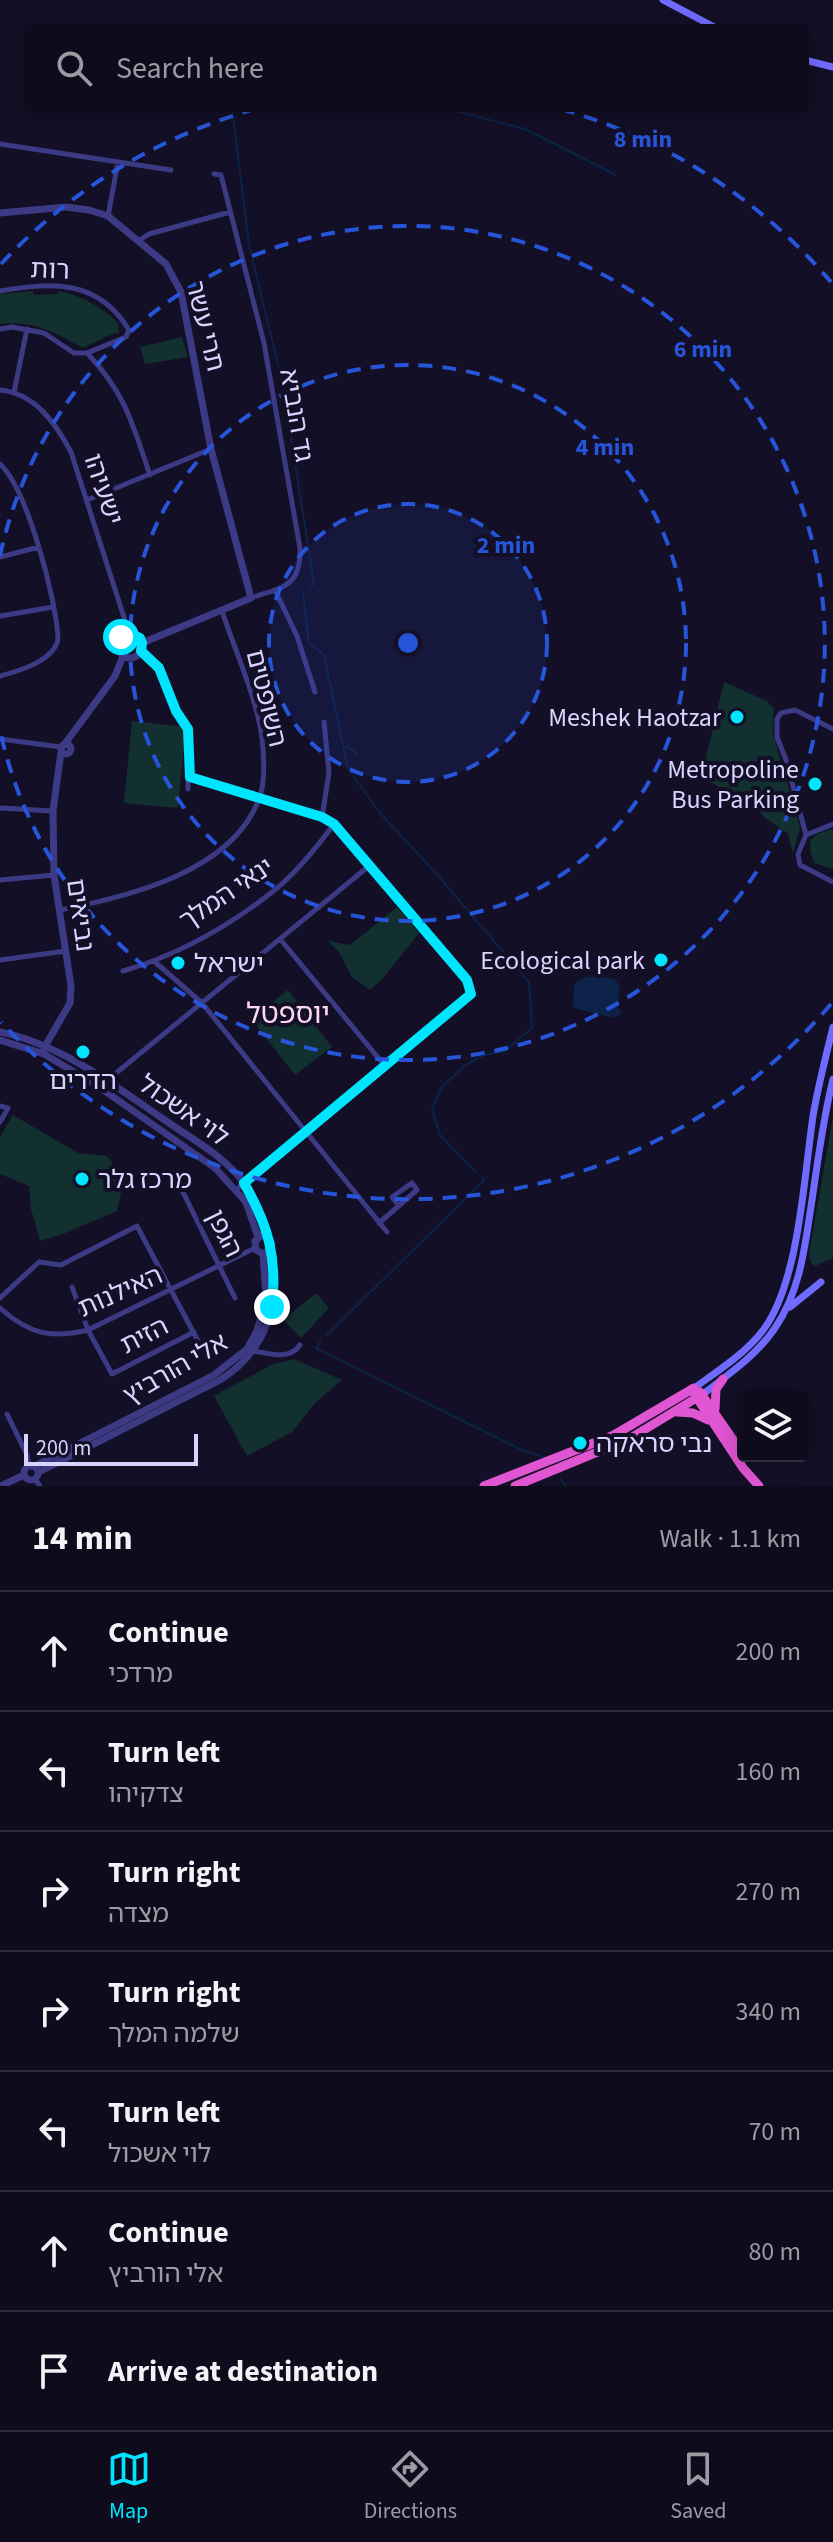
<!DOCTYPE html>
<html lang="en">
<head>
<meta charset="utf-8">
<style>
	:root { --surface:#0e0b1c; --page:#1c1929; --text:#f1f3f6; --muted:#9b9ba3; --line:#2e2b3b; --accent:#00e5ff }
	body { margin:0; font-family:"Source Sans 3","Noto Sans Hebrew",sans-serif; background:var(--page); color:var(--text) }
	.controls { position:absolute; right:24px; bottom:24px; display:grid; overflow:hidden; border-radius:8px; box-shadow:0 4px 20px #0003 }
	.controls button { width:72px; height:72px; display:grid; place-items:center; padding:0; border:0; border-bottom:2px solid var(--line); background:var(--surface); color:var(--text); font:40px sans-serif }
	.scale { position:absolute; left:24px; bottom:20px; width:174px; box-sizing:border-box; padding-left:8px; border:4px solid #d9d4ff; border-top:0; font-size:22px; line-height:28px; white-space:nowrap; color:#d9d4ff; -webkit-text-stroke:6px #130f26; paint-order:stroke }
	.stop { position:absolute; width:24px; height:24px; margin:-18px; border:6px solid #00e5ff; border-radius:50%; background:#fff }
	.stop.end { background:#00e5ff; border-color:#fff; box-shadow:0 2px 8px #0008 }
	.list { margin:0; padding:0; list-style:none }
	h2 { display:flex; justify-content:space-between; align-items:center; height:104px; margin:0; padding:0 32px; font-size:34px }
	h2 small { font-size:26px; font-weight:400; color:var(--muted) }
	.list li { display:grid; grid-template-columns:52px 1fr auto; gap:24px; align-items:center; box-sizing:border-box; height:120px; padding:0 32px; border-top:2px solid var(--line) }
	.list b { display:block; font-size:30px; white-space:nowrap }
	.list p { margin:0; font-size:26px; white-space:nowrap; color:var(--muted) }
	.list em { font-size:26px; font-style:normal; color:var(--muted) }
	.icon { flex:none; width:44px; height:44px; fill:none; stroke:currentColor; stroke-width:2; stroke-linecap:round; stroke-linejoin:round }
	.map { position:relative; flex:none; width:833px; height:1486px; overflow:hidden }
	.search { position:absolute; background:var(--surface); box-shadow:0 4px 20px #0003; left:24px; right:24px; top:24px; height:88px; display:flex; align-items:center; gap:20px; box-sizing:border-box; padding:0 28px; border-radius:8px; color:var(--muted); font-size:30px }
	.sheet { height:944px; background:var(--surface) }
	nav { display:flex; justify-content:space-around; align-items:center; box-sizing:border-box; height:112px; border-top:2px solid var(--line); background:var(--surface); font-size:22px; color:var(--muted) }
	nav a { display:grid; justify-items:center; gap:4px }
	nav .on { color:var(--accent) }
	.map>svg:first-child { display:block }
	.green { fill:#12302f }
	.water { fill:#0c2248 }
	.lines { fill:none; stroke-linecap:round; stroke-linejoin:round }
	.stream { stroke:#0c2248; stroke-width:2 }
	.minor { stroke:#3d3a85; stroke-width:5 }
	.tertiary { stroke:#3d3a85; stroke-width:7 }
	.secondary { stroke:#6f6bff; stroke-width:7 }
	.trunk { stroke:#e055d1; stroke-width:9 }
	.route { stroke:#00e5ff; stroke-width:10 }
	.ring { fill:none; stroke:#2655da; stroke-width:4; stroke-dasharray:14 10 }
	.poi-dot { fill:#00e5ff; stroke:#130f26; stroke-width:3 }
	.labels { text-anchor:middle; stroke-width:8; stroke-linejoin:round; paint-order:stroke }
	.street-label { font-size:26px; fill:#d9d4ff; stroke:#130f26 }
	.poi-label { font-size:26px; fill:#d9d4ff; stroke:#130f26; text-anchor:end }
	.neighbourhood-label { font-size:28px; fill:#ffd6f0; stroke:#130f26 }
	.centre { fill:#2655da; stroke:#130f26; stroke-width:4 }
	.ring-label { font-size:24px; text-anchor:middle; font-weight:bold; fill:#2655da; stroke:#130f26; stroke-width:8; stroke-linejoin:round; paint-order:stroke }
</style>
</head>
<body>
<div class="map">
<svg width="833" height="1486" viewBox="0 0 833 1486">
	<rect width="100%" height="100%" fill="#130f26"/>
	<path class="green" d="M33,291L34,295L57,294L59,291C82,296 101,306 118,323L119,333L112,334L83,348C53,331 35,321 0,324V294Z
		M182,337L188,357L145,364L140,347Z
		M724,682L767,701L774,709L773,734L800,827L793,854L788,834L764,817L752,802L701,778Z
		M132,721L186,727L178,808L124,803Z
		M833,829V869L814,863C806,840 809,835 833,829Z
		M397,907L419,933L383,978L370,990L352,977L339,952L328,941L350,945Z
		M288,990L332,1047L295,1075L251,1019Z
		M13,1115L78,1153L107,1156L124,1179L117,1211L63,1234L40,1241L31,1209L29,1186L0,1174V1137Z
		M833,1116V1258L815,1266L811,1263L809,1254Z
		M316,1293L329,1308L301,1338L283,1320Z
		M294,1359L342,1380L315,1403L292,1432L247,1456L214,1396L273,1364Z"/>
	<path class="water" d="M601,976L615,979L620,987L618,1005L621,1013L613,1018L573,1008L574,984L585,977Z"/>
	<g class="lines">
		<path class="stream" d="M232,108L249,245L282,381L314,583L311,587
			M444,108L525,129L616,175
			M303,592L309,643L324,655L348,768L379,812L434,871L529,982L532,1028L505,1051L484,1055L464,1066L441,1088L432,1109L440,1135L476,1172
			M346,746L358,754
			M327,1335L484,1180L482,1178
			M321,1341L316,1348L522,1450L545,1458
			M561,1479L566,1486"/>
		<path class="minor" d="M0,144L171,170
			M214,174L221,175L264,343L300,548C301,587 283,587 251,598
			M108,216L118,162
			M140,240L149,234L230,212
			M0,291C52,282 98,279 129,330L126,337L87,353H74L44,333L12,327L0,329
			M87,353C126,394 132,423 150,475
			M0,390C35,393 56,424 71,452L129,633
			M14,392L27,329
			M0,464C27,488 57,602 58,639C54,661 19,671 0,676
			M87,500L211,449
			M0,557L39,547
			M275,590L297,636L315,692
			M0,616L53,607
			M141,651L159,668L176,711L188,729V789
			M833,729L795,710L781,713L777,719V737L786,760L806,835L833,824
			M0,739L61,747
			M190,777L322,817L334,824L467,980L471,994L236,1190
			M0,808L53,811
			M322,817L329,773L324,722
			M806,835L798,854L800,865L833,882
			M0,880L54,875
			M60,910C127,897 232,872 259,799C266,782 264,757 262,739C258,701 234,648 222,611
			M280,939L385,1066
			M0,960L66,951
			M155,962L202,1003L387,1232
			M123,971C178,955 231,925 276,889C298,871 317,847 334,824
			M99,1087L369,866
			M0,1106L8,1108L0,1122
			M180,1186L235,1298
			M379,1223L417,1190L412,1183L392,1197L398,1205
			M72,1287L88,1330L112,1374L194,1332
			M0,1298L39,1262L61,1265L137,1226L198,1341
			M0,1308C29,1334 51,1339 88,1330L255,1248
			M253,1351C270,1353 289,1361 300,1345
			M7,1414L27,1455L29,1466
			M35,1479L40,1486"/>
		<path class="tertiary" d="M0,213L66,207L89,210L108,216L166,264L181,292L211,449L251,598L142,643
			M118 646a12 12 0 1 1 24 0a12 12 0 1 1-24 0Z
			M61 749a5 5 0 1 1 10 0a5 5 0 1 1-10 0Z
			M64,745L115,676L123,656
			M0,1032C64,1045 119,1089 172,1125C197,1142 226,1158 244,1183C258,1201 262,1225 272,1244L270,1249L263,1254
			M0,1040L44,1054L99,1087L215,1168L246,1202L258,1237
			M44,1048L70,1003L71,986L54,875L53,811L61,752
			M261,1236L255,1241L256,1250L263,1254
			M24 1473a7 7 0 1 1 14 0a7 7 0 1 1-14 0Z
			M35,1466L214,1375L247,1349L257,1331L266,1298L263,1254
			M39,1472L220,1380C264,1353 285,1300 270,1249
			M1,1486L24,1475"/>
		<path class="secondary" d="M663,0L716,28
			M805,60L833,67
			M790,1307L821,1282
			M694,1388C718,1371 746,1353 764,1329C799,1281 804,1177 813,1116C818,1086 826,1056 833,1027
			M703,1394C728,1375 757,1355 775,1328C801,1290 805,1245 812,1200C818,1160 823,1119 833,1079"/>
		<path class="trunk" d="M700,1392L743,1454
			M695,1395L743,1468L759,1486
			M715,1409L716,1389L723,1379
			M677,1412L693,1413L708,1420
			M484,1486L614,1435L694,1388
			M515,1486L629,1439L703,1394"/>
	</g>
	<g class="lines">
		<path class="route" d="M121,637L129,633L140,638L142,643L141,651L159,668L176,711L188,729L190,777L322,817L334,824L467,980L471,994L244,1183C269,1227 277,1257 272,1307"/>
	</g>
	<circle cx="408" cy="643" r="139" fill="#2655da" fill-opacity=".12"/>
	<g class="ring">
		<circle cx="408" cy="643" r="139"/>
		<circle cx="408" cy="643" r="278"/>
		<path d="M0 556A417 417 0 1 1 0 730"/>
		<path d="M831 1004A556 556 0 0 1 1 1022M1 264A556 556 0 0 1 255 109M561 109A556 556 0 0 1 831 282"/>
	</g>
	<g class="poi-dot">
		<circle cx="737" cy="717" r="8"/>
		<circle cx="815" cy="784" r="8"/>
		<circle cx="661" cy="960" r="8"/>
		<circle cx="178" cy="963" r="8"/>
		<circle cx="83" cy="1052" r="8"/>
		<circle cx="82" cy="1179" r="8"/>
		<circle cx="580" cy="1443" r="8"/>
	</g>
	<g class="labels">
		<g class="street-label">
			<text transform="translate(50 269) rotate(2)" y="9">רות</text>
			<text transform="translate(206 326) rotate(76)" y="9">תרי עשר</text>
			<text transform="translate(297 415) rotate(80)" y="9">גד הנביא</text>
			<text transform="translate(104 489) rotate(72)" y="9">ישעיהו</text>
			<text transform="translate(267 698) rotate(76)" y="9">השופטים</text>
			<text transform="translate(226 893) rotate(-34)" y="9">ינאי המלך</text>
			<text transform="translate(81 915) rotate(82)" y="9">נביאים</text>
			<text transform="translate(184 1110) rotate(35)" y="9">לוי אשכול</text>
			<text transform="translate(225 1233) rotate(64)" y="9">הגפן</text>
			<text transform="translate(120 1291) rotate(-24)" y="9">האילנות</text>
			<text transform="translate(144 1335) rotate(-27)" y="9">הזית</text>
			<text transform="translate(175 1368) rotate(-30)" y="9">אלי הורביץ</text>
		</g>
		<g class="poi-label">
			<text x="721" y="726">Meshek Haotzar</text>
			<text x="799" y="778">Metropoline<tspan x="799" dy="30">Bus Parking</tspan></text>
			<text x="645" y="969">Ecological park</text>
			<text x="194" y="972" text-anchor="start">ישראל</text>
			<text x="83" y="1089" text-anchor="middle">הדרים</text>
			<text x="98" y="1188" text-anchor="start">מרכז גלר</text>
			<text x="596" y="1452" text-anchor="start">נבי סראקה</text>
		</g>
		<g class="neighbourhood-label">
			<text x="288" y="1023">יוספטל</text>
		</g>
	</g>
	<circle cx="408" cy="643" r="12" class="centre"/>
	<g class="ring-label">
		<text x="643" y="147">8 min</text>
		<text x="703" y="357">6 min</text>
		<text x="605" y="455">4 min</text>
		<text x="506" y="553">2 min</text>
	</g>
</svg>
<div class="controls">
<button><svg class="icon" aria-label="layers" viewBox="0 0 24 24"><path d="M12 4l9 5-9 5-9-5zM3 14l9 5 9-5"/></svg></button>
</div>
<div class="scale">200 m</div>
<div class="stop" style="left:121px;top:637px"></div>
<div class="stop end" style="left:272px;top:1307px"></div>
<div class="search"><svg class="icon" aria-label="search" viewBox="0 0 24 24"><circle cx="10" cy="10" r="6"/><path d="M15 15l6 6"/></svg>Search here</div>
</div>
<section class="sheet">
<h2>14 min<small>Walk · 1.1 km</small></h2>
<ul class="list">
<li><svg class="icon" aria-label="ahead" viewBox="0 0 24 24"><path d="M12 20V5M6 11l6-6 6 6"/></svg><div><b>Continue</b><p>מרדכי</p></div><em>200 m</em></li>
<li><svg class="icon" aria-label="left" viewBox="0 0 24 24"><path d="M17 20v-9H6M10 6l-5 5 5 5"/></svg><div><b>Turn left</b><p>צדקיהו</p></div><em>160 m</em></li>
<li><svg class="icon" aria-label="right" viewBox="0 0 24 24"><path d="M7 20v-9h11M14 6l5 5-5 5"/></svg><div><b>Turn right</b><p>מצדה</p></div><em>270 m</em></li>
<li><svg class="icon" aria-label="right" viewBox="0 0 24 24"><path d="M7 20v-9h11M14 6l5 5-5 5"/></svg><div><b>Turn right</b><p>שלמה המלך</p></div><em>340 m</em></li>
<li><svg class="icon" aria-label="left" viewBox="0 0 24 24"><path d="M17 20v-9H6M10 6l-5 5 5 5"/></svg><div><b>Turn left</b><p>לוי אשכול</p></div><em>70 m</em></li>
<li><svg class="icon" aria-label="ahead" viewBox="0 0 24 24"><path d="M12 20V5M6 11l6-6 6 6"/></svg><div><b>Continue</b><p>אלי הורביץ</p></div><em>80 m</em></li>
<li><svg class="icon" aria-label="arrive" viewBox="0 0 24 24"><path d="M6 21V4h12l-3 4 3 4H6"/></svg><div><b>Arrive at destination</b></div></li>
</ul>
</section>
<nav>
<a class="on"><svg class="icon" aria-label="map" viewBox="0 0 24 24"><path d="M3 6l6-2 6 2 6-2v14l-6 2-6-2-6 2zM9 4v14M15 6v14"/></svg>Map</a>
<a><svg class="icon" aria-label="directions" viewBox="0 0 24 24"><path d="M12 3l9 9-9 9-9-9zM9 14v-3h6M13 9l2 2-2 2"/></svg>Directions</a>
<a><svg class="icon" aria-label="saved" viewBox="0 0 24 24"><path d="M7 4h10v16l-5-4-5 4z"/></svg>Saved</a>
</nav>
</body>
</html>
